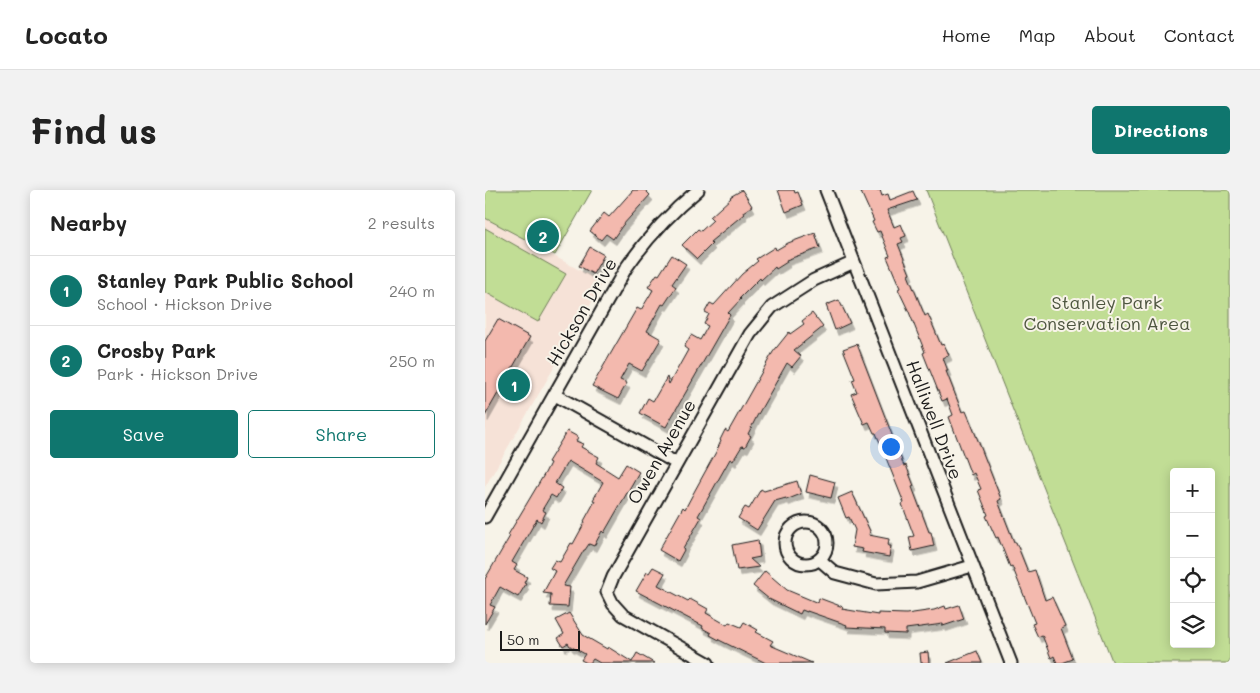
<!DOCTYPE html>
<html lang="en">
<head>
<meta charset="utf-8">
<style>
	:root { --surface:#fff; --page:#f2f2f2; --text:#222; --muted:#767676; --line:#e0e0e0; --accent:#0f766e }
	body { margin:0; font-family:Mali,sans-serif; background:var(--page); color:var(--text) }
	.controls { position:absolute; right:15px; bottom:15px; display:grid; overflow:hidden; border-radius:5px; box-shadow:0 2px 12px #0003 }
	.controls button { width:45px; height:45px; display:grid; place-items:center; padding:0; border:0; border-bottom:1px solid var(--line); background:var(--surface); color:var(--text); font:25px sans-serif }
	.scale { position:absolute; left:15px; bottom:12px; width:80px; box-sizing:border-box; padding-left:5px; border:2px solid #1c1c1c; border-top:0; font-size:14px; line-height:18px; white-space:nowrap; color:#1c1c1c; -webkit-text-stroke:4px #f7f3e8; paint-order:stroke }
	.you { position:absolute; left:405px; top:256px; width:18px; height:18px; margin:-12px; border:4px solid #fff; border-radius:50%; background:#1a73e8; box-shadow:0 0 0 8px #1a73e833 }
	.badge { display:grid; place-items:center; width:32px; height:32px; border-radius:50%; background:var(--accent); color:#fff; font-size:16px; font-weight:700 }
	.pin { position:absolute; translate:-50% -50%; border:2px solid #fff; box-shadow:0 1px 5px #0006 }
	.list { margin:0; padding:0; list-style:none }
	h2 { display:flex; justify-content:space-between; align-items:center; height:65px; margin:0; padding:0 20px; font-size:21px }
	h2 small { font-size:16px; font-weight:400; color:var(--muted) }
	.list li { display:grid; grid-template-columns:32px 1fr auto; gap:15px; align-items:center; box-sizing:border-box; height:70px; padding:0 20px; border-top:1px solid var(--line) }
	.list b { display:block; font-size:19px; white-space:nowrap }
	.list p { margin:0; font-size:16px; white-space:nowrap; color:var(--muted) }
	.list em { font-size:16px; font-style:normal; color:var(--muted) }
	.actions { display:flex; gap:10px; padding:15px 20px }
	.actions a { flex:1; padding:11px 0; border:1px solid var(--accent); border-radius:5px; text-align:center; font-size:18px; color:var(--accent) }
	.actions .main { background:var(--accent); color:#fff }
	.icon { flex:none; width:28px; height:28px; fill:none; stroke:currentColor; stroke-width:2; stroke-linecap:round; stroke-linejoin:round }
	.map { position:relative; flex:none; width:745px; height:473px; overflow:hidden; border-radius:5px }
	header { display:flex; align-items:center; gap:30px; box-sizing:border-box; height:70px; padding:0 25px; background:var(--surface); border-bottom:1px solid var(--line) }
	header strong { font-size:24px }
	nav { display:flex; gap:28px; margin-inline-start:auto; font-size:18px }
	.intro { display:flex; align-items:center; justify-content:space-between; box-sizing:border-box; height:120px; padding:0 30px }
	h1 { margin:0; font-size:35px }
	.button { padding:12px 22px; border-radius:5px; background:var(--accent); color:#fff; font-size:18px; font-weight:700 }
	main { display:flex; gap:30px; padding:0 30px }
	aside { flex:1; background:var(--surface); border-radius:5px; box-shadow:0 2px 12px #0003 }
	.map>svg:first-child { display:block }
	.built { fill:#f6e2d7 }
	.green { fill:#c1dd95; stroke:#6e7c58; fill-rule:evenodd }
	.building { fill:#f3b9ae; stroke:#1c1c1c; filter:url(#shadow) }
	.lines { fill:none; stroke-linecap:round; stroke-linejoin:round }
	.street-casing { stroke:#1c1c1c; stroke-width:15 }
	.street { stroke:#f7f3e8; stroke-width:11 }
	.labels { text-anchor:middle; stroke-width:4; stroke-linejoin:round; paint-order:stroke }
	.park-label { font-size:18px; fill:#4e5640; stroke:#f7f3e8 }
	.street-label { font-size:18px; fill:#1c1c1c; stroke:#f7f3e8 }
</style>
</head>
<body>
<header>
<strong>Locato</strong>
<nav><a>Home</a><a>Map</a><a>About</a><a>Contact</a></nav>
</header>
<div class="intro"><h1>Find us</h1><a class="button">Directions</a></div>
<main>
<aside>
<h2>Nearby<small>2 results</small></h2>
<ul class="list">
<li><span class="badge">1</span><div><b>Stanley Park Public School</b><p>School · Hickson Drive</p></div><em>240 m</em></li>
<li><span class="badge">2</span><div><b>Crosby Park</b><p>Park · Hickson Drive</p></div><em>250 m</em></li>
</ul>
<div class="actions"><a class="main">Save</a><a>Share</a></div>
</aside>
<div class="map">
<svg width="745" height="473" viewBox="0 0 745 473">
	<defs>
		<filter id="shadow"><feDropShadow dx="3" dy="5.5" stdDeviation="0" flood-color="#0004"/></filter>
	</defs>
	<rect width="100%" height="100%" fill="#f7f3e8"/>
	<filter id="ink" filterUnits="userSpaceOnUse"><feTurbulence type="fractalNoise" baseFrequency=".02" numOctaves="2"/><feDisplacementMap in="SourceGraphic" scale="10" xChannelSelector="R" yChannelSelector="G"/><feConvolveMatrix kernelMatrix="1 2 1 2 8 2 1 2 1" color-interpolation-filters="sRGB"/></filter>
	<g filter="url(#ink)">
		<path class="built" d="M0,28L118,93L0,297Z"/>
		<path class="green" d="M0,0H107L70,65L0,28Z
			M441,0H745V473H628ZM689,282H726V454H689Z
			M0,38L81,84L53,132L0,102Z"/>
		<path class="building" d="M148,0H160L165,5L137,36L128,49L121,44L116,50L105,41L119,23L124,27Z
			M257,0L267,16L258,22L259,24L225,52L227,54L212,69L197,55L213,39L216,41L228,30L225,27L246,8L245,7Z
			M293,0H309L310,3L313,2L318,15L301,22Z
			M375,0H395L397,6L403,4L405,10L428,1L432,10L402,20L409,37L416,34L421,46L416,48L418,52L413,54L425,84L423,85L440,126L443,124L456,155L459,154L464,165L458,168L463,181H461L477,222L481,221L494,253L516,309L513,311L529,352H531L543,382L550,380L560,410L567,407L580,436L576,438L588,469L577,473H572L569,466L566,468L557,445L553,447L547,434L550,433L527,376L525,377L513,347L511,348L501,326L503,325L493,300L496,299L489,283L486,285L464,227L468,225L462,209L457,211L438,163L440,162L424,122L413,99L415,98L402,67L405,66L395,41L392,42L387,32L389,31Z
			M330,43L335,58L301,70L302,72L291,79L290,77L276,90L275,88L255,108L256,109L243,123L245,125L181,237L155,223L163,208L168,211L182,187L184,194L203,160L199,157L206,145L215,150L223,136L219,134L224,124L220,122L225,113L229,115L257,84L273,71L271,69L290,57L291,60L303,53Z
			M105,57L119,65L108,84L94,76Z
			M187,65L201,74L187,94L191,97L179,115L177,114L162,141L176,149L157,181L144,174L135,190L142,193L133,209L107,196L152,118L156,120L168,100L163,97L172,84L174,85Z
			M354,110L365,133L350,140L341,115Z
			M327,123L338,137L309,160L316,166L307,177L302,173L272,226L263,244L266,246L260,257L257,256L248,271L245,269L213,326L216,328L198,359L199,360L193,371L174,360L198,317L200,319L209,302L231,262L236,251L235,250L240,240L243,242L288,162L304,142L305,144L319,134L317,131Z
			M13,129L45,147L0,226V151Z
			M372,154L419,276L421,275L429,296L427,297L444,342H446L449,356L427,361L424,347L429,346L417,314L419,313L391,243H389L384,232L379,234L366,204L372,202L367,190L370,189L358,159Z
			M82,241L93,247L91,251L98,254L96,257L114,267L111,273L133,287L141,274L154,282L119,343L117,341L109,356L104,354L100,360H99L78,396L85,397L83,417L65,416L66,404L58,403L70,381L65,378L70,370L75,372L86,353L88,354L100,332L99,331L110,311L108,310L118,292L83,271L70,293L77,298L71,308L66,305L57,320L61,322L56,332L52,329L27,372L32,375L29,380L42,387L39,393L41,394L33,407L15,397L5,415L10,417L0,434V389L25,346L23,345L60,283L65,273L63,272Z
			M325,285L350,292L346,308L321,302Z
			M312,291L316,304L301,310V308L290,311L272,340L253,328L260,317L264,319L276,299L279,301Z
			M367,302L385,341L384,345L404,349L403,356H406L404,367L377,362L378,359L367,357L370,340L364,327L361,328L353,308Z
			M273,350L275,367L265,369L274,377L252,380L247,355Z
			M168,377L180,383L173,395L203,411L205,409L223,419L221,423L242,435L244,432L256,437L259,432L273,440L271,442L288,451L285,455L327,473H281L236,451L225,445L226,443L217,438L218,436L151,401L162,382L164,383Z
			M280,381L302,400L333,413L334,408L358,417L357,419L393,425V423L421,424L449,420L460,416L461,419L474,415L479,429L458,436V434L421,439V444L400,443V439L361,437L362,435L322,421V422L317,420L315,424L284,409L268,396Z
			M84,423L98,445L122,459L123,457L147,472L152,463L169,473H115L108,469L105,473H102L96,470L100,464L85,456L83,453L78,456L73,448L79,444L71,430Z
			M492,461L497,473H462Z
			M443,462L444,473H436L435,463Z"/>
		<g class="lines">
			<g class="street-casing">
				<path id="street" d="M341,0L526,473
					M70,205L191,273
					M0,327L141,78C162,48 185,23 213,0
					M300 353a21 21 0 1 1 42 0a21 21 0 1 1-42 0Z
					M335,370L350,383L391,394L432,392L487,376
					M223,473L138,425L128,414L122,402L128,387L265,144L287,117L329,90L369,72"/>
			</g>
			<use href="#street" class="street"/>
		</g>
	</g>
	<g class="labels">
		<g class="park-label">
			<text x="622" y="119">Stanley Park<tspan x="622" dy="21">Conservation Area</tspan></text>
		</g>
		<g class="street-label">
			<text transform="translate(97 122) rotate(-60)" y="6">Hickson Drive</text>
			<text transform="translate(449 230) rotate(69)" y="6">Halliwell Drive</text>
			<text transform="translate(177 262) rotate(-60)" y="6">Owen Avenue</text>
		</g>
	</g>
</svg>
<div class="controls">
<button>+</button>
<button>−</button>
<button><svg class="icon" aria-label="locate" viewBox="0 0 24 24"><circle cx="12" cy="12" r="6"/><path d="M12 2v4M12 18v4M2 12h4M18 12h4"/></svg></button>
<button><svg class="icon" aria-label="layers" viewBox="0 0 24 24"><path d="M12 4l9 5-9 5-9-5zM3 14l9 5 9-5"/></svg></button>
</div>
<div class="scale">50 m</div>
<div class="you"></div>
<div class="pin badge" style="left:29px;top:195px">1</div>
<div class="pin badge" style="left:58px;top:46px">2</div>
</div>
</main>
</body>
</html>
